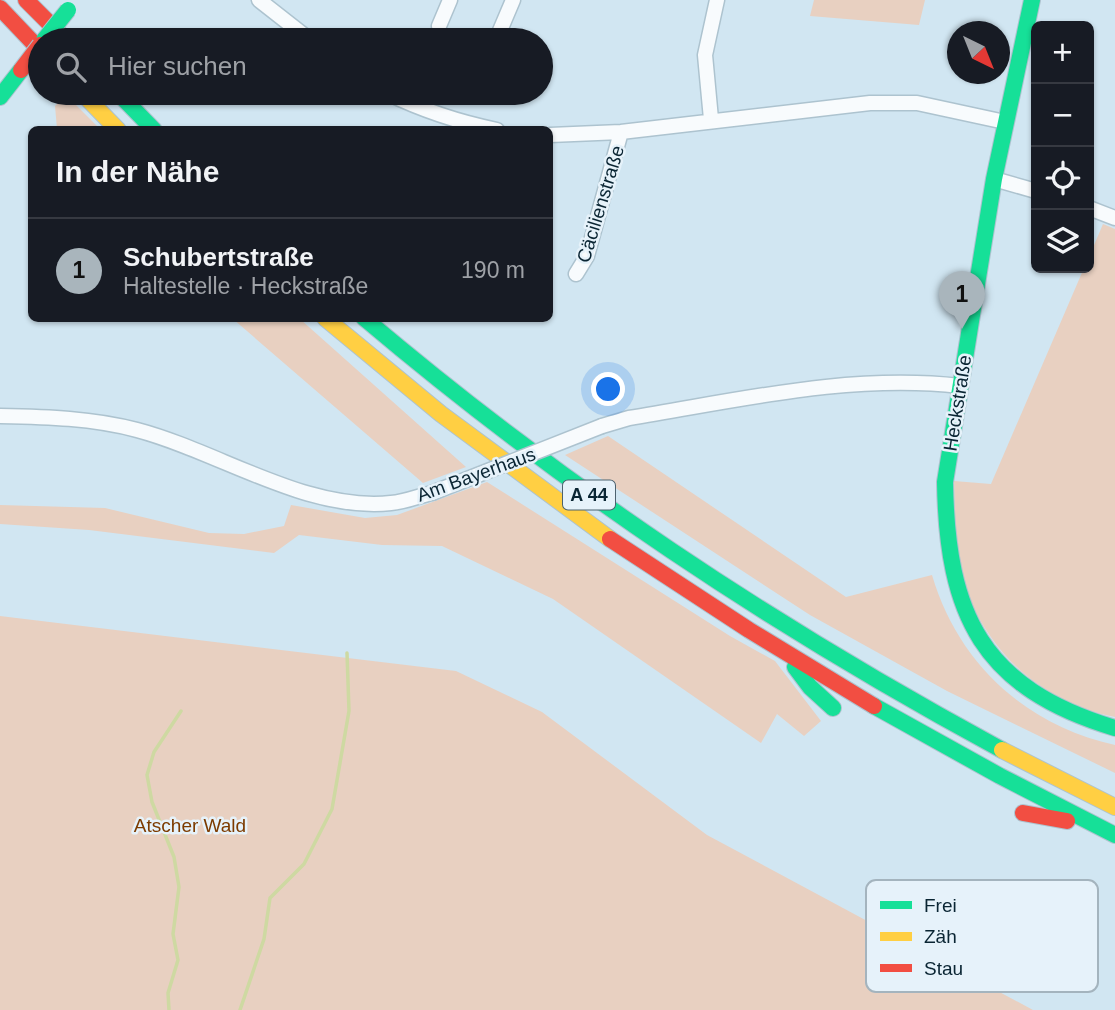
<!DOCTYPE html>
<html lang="de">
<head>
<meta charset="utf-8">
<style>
	:root { --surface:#171b24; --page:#242831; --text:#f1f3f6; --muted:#9ea1a6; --line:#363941; --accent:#a9b5bc }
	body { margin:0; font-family:Arial,sans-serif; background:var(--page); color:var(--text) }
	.controls { position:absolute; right:21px; top:21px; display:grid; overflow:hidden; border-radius:10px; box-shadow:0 2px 5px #0004 }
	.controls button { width:63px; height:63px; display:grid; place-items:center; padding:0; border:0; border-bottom:2px solid var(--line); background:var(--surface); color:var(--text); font:35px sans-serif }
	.compass { position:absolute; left:947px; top:21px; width:63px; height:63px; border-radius:50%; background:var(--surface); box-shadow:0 2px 5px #0004; rotate:137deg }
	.you { position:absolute; left:609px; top:390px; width:24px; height:24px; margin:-18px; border:5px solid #fff; border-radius:50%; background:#1a73e8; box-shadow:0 0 0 10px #1a73e833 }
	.badge { display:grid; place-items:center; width:46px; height:46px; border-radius:50%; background:var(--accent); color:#111; font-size:23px; font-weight:700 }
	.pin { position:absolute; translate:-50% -58px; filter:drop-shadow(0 2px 4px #0008) }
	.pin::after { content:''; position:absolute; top:37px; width:24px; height:21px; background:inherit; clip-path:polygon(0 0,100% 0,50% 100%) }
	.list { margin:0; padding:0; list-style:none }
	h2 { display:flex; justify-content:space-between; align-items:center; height:91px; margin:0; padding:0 28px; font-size:30px }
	h2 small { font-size:23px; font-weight:400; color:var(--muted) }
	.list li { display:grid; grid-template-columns:46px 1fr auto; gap:21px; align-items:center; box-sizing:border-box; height:105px; padding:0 28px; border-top:2px solid var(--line) }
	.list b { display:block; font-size:26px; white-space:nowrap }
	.list p { margin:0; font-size:23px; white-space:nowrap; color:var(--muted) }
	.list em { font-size:23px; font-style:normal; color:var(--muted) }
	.icon { flex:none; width:38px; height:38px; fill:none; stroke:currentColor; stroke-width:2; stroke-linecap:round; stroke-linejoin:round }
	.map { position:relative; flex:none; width:1115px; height:1010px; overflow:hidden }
	.search { position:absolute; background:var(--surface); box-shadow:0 2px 5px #0004; left:28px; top:28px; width:525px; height:77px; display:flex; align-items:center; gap:18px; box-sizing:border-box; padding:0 24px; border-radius:38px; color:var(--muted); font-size:26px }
	.panel { position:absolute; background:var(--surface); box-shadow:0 2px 5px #0004; left:28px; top:126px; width:525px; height:196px; border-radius:10px }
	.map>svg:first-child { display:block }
	.green { fill:#e8d0c1 }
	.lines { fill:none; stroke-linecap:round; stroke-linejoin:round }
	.stream { stroke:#ced9a2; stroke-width:3.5 }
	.street-casing { stroke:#adc3cf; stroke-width:17 }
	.fast-casing { stroke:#adc3cf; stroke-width:18 }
	.slow-casing { stroke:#adc3cf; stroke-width:18 }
	.jam-casing { stroke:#adc3cf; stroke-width:18 }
	.street { stroke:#f8fbfd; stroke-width:14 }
	.fast { stroke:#16e098; stroke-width:16 }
	.slow { stroke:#ffcf43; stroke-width:16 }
	.jam { stroke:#f24e42; stroke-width:16 }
	.street-bridge-casing { stroke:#adc3cf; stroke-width:17; stroke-linecap:butt }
	.fast-bridge-casing { stroke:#adc3cf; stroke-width:18; stroke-linecap:butt }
	.jam-bridge-casing { stroke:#adc3cf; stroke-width:18; stroke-linecap:butt }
	.street-bridge { stroke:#f8fbfd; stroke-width:14 }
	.fast-bridge { stroke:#16e098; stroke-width:16 }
	.jam-bridge { stroke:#f24e42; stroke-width:16 }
	.labels { text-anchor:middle; stroke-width:5; stroke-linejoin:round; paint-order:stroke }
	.shield { fill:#e6f2fa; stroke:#4c626f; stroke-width:2 }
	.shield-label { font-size:18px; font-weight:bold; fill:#0a2533 }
	.street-label { font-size:19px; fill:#0a2533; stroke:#e6f2fa }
	.park-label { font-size:19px; fill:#7c3b00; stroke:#e6f2fa }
	.key { fill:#e6f2fa; stroke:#a4b4be; stroke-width:2 }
	.key-label { font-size:19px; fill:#0a2533 }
</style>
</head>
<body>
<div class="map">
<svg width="1115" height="1010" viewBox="0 0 1115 1010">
	<rect width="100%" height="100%" fill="#d1e6f2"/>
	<path class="green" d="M814,0H925L919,25L810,16Z
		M66,95L100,129H57L55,106Z
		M1103,224L1115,229V717C1048,704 994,659 969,597C965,587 959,577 957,567C953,540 955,509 954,481L991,484L1084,268H1089V257Z
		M233,319H300L466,467L423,483Z
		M608,436L846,597L932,575C958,663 1025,725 1115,745V773L947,691L810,615L565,455Z
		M487,482L730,636L775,661L821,721L804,736L777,714L761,743L553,599L442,546L382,545L299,535L274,553L89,530L0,524V505L105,508L209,533L244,534L284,526L291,505L365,518L397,515Z
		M0,616L456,671L542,712L707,835L1033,1010H0Z"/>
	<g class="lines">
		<path class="stream" d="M169,1010L168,993L178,960L173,934L179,887L174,857L152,802L147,775L154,752L181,711
			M240,1010L264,939L270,898L304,864L332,809L349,711L347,653"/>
		<g class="street-casing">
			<path id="street" d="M259,0L310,40
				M439,26L450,0
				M496,40L513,0
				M387,93C422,110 458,122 497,130
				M711,119L705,55L717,0
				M550,135L621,132L870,103H917L1005,122
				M994,179L1036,191
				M1089,208L1115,218
				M576,274L587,256L621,132
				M0,416C47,417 92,418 137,430C220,452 306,512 391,503C405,502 419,496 432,493
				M602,426L629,418C736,401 850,373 960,386"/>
		</g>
		<g class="fast-casing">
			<path id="fast" d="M1032,0L994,179L945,482C947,615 982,688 1115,728
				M118,93L154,130
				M0,97L21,70
				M364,318C565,488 771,625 1002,750
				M795,667L810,687L833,708
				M874,706L1000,776L1115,835"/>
		</g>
		<g class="slow-casing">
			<path id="slow" d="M82,93L118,130
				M325,318L441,414L610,539
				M1002,750L1115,807"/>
		</g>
		<g class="jam-casing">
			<path id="jam" d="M26,0L66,40
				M0,8L40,50
				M610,539L749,630L874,706
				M1023,813L1067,821"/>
		</g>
		<use href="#street" class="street"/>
		<use href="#fast" class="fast"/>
		<use href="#slow" class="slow"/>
		<use href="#jam" class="jam"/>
		<g class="street-bridge-casing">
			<path id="street-bridge" d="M432,493L602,426"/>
		</g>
		<g class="fast-bridge-casing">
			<path id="fast-bridge" d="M44,40L68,10"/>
		</g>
		<g class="jam-bridge-casing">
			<path id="jam-bridge" d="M21,70L40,45"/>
		</g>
		<use href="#street-bridge" class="street-bridge"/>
		<use href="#fast-bridge" class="fast-bridge"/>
		<use href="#jam-bridge" class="jam-bridge"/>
	</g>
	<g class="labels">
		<rect class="shield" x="563" y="480.5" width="52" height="29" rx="5"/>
		<g class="shield-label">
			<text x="589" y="501">A 44</text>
		</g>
		<g class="street-label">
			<text transform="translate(600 204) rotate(-73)" y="7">Cäcilienstraße</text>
			<text transform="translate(957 403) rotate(-81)" y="7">Heckstraße</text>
			<text transform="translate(476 474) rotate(-20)" y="7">Am Bayerhaus</text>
		</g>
		<g class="park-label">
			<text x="190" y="832">Atscher Wald</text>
		</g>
	</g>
	<rect x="866" y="880" width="232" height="112" rx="10" class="key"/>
	<rect x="880" y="901" width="32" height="8" fill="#16e098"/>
	<rect x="880" y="932" width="32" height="9" fill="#ffcf43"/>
	<rect x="880" y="964" width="32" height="8" fill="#f24e42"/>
	<g class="key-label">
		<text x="924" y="912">Frei</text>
		<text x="924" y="943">Zäh</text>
		<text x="924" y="975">Stau</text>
	</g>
</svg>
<div class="controls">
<button>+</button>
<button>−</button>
<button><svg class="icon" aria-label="locate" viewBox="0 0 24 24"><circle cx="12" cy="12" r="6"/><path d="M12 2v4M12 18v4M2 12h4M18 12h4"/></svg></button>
<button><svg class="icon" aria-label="layers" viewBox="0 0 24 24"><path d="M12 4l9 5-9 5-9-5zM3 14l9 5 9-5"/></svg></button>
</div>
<svg class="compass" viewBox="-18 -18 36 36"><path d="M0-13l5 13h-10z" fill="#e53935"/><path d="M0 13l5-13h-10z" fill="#9ea1a6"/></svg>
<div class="you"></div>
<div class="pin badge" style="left:962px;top:329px">1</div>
<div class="search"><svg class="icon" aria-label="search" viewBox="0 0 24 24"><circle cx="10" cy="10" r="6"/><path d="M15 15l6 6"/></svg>Hier suchen</div>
<section class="panel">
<h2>In der Nähe<small></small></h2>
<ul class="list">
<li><span class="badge">1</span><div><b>Schubertstraße</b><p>Haltestelle · Heckstraße</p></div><em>190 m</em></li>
</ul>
</section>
</div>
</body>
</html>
